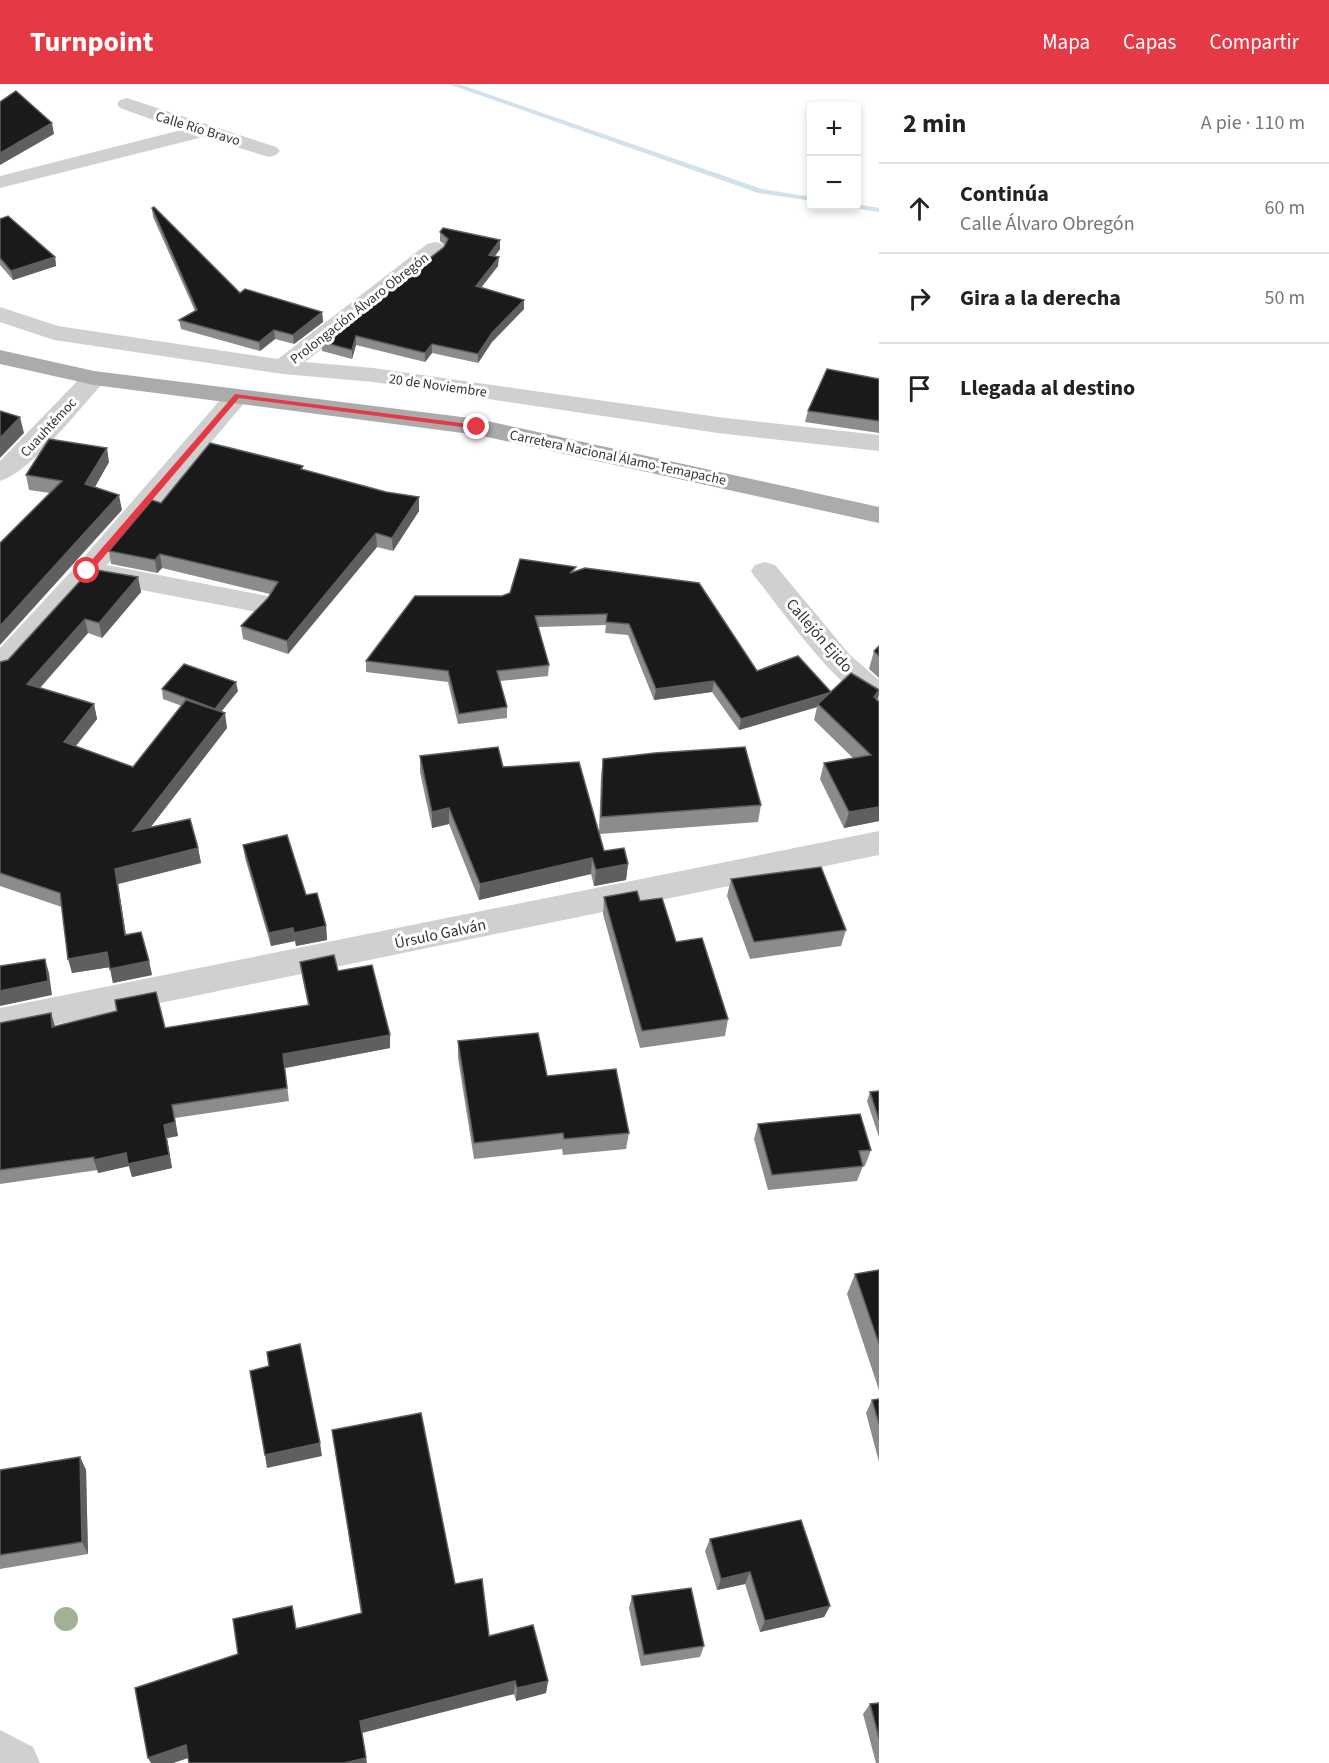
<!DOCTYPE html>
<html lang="es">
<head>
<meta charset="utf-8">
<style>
	:root { --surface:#fff; --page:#f2f2f2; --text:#222; --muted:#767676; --line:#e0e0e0; --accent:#e63946 }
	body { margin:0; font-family:"Source Sans 3",sans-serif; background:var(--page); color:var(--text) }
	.controls { position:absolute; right:18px; top:18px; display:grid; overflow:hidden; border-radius:6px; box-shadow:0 3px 9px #0003 }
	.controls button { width:54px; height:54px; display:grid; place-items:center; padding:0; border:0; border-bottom:2px solid var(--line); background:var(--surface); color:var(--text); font:30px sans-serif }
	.stop { position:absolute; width:18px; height:18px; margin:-14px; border:4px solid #e63946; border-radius:50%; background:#fff }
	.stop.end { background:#e63946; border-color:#fff; box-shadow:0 2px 6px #0008 }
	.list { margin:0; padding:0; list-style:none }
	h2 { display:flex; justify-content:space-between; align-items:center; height:78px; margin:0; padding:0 24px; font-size:26px }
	h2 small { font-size:20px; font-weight:400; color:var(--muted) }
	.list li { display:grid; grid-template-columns:39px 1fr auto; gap:18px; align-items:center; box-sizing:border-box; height:90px; padding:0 24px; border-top:2px solid var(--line) }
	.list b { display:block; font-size:22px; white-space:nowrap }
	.list p { margin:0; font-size:20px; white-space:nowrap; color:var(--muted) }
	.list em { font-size:20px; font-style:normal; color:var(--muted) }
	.icon { flex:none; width:33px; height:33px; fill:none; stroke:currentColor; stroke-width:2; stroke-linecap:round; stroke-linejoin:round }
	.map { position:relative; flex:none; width:879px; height:1679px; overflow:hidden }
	header { display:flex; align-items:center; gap:36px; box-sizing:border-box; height:84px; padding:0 30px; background:var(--accent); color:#fff }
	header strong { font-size:28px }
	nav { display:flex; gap:33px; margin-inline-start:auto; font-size:21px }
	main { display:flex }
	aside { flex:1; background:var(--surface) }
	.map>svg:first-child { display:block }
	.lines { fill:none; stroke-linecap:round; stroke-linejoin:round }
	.stream { fill:#cfe2ee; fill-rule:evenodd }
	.minor { fill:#d0d0d0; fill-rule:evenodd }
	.major { fill:#ababab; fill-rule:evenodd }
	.tree { fill:#a2b095 }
	.wall { fill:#8c8c8c }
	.shaded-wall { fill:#5f5f5f }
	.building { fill:#1a1a1a; stroke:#5f5f5f; stroke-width:1.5 }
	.route { fill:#e63946 }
	.labels { text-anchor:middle; stroke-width:6; stroke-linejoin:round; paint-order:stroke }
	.far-street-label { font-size:14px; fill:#333; stroke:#fff }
	.street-label { font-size:16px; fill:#333; stroke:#fff }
</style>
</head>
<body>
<header>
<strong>Turnpoint</strong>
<nav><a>Mapa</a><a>Capas</a><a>Compartir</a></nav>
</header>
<main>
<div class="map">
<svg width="879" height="1679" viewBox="0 0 879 1679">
	<rect width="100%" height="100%" fill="#fff"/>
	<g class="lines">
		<path class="stream" d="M448,0H459L762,105L812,113V117L758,109Z
			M856,120L879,124V128L853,124L849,122Z"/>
		<path class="minor" d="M127,14L276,63L280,67L276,71L269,73L203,53L0,104V92L181,46L120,24L117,20L120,16Z
			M435,158L443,160L446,165L443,170L305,278L373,284L718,333L879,351V367L718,349L373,298L283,290L54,256L0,238V223L58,242L278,275L427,160Z
			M94,287L103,289L106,294L103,299C80,324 30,389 0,397V377L85,289Z
			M237,305L246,307L249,312L246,317L107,481L267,512L271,519L267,526L257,528L94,497L10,589L0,592V564L77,481L228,307Z
			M765,478L775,481L850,571L879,596V622C840,611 782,526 755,493L751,487L755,481Z
			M879,747V771L0,952V924Z
			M0,1646L33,1663L40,1679H0Z"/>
		<path class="major" d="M0,266L94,287L478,335L879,423V439L478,351L94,301L0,280Z"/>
	</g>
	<circle class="tree" cx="66" cy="1535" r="12"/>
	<path class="wall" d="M152,124L240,209L322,228L323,238L294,260L275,255L260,267L181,245L179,236L195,227L153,133Z
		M0,135L55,173L56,182L13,196L0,181Z
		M440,148L500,165L495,172L498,182L481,204L524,216V225L492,258L478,279L432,269L425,278L356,261L352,275L322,267V258L352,238L444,163L445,161L440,157Z
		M879,295V349L805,338L808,327Z
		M109,378L95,403L122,426L50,409L29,406L26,391Z
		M303,382V386L386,408L419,413V427L393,467L377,463L288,570L243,555L241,542L268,514L270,510L162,484L157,489L111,480L109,467L161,419Z
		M575,487L757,587L831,608L879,606L877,616L879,618V737L844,744L820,695L824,679L853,674L814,636L817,623L739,646L712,608L654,616L628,551L605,549L606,541L538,543L549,581L548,592L500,597L507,623V634L458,640L448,598L366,588V577L502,512Z
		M138,493L141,508L102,554L88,549L40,604L94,620L97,635L76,662L133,683L182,622L163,615L162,605L238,607L221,628L227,644L150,744L198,764L201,779L118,800L126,851L149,877L152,891L113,899L110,883L72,889L62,823L0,802V578L8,576Z
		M879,562V594L869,585L874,567Z
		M420,672L503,683L599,748L601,692L603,675L761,721L758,738L600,750L604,767L628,780L626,796L594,802L591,790L479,816L449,740L432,744L420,688Z
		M243,761L306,811L326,842L327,856L296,862L295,857L271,862L245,774Z
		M731,795L846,846L841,862L750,875L727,812Z
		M604,813L640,817L676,858L728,935L725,952L640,964L603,830Z
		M300,878L338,887L390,964L285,984L289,1017L175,1034L178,1052L167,1054L172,1084L132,1093L129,1082L98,1089V1086L0,1100V939L51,929L55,943L165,944L308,921L302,892Z
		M458,957L547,992L629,1049L626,1065L563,1071L562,1065L474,1075L458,974Z
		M879,1007V1053L867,1017L870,1008Z
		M758,1040L871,1066L865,1082H863L857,1097L768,1106L754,1055Z
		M879,1186V1306L847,1210L855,1190Z
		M879,1315V1378L866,1329L872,1316Z
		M332,1346L455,1500L489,1552L548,1597L546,1609L516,1617L514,1610L188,1674L173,1679L238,1570L295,1536L296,1544L361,1530Z
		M80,1373L86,1386L88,1470L0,1485V1386Z
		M710,1455L830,1522L824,1533L760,1548L745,1500L717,1506L705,1467Z
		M632,1512L704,1562L700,1573L641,1582L629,1524Z
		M879,1619V1679H876L863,1630L870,1620Z"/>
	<path class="shaded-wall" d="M52,39L54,50L0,81V69Z
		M500,156V165L489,180V171Z
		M55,173L56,182L13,196L11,187Z
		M499,173L498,182L475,211L476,202Z
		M524,216V225L492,258L478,279V270L492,249Z
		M322,228L323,238L294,260L293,251Z
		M274,246L275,255L260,267L259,258Z
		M356,252V261L352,275V266Z
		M432,260V269L425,278V269Z
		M20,333L24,349L0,374V354Z
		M107,364L109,378L88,415L85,400Z
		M119,411L122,426L0,561V542Z
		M419,413V427L393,467L392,454Z
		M376,449L377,463L288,570L287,557Z
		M160,470L162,484L157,489L155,476Z
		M138,493L141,508L102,554L99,539Z
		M85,535L88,549L30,615L27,600Z
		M714,597L712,608L654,616L656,605Z
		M236,598L238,607L216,634L215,625Z
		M879,608V610L875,623L874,613Z
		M832,609L818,620L817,623L739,646L741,635Z
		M94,620L97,635L67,673L64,658Z
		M225,629L227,644L136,762L133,747Z
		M879,723V737L844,744L849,728Z
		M449,724V740L432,744V728Z
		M198,764L201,779L118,800L128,865L125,851L115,785Z
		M592,774L591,790L479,816L480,800Z
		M628,780L626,796L594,802L596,786Z
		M326,842L327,856L296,862L294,849Z
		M293,844L295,857L271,862L269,849Z
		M107,868L111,883L72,889L68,875Z
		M45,875L49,889L52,911L0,922V907Z
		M149,877L152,891L113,899L110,885Z
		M51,929L55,943H52Z
		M390,951V964L285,984L283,970Z
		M172,1021L178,1052L167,1054L172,1084L132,1093L129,1082L98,1089L94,1076L164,1041Z
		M320,1359L322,1372L267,1384L265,1371Z
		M80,1373L86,1386L88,1470L82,1458Z
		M750,1488L745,1500L717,1506L721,1495Z
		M830,1522L824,1533L760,1548L765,1537Z
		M515,1597L514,1610L362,1649L360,1637Z
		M548,1597L546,1609L516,1617L517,1604Z
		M186,1661L191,1673L173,1679H151L148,1674Z
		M366,1674L367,1679H344Z"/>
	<path class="building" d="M16,7L52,39L0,69V18Z
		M154,123L240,209L245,205L322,228L293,251L274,246L259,258L179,236L197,226L152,124Z
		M8,132L55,173L11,187L0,174V135Z
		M443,144L500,156L489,171L499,173L476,202L524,216L492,249L478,270L432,260L425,269L356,252L352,266L322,258L349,237L352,238L366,224L444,163L448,155L440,148Z
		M827,285L879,295V337L808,327Z
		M0,327L20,333L0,354Z
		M49,355L107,364L85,400L119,411L0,542V459L62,397L26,391Z
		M210,359L303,382L301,385L386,408L419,413L392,454L376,449L287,557L241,542L268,514L278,498L160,470L155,476L109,467L152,416L161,419Z
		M520,475L576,483L570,489L585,484L699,499L757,587L798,572L831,608L829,609L741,635L714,597L656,605L629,540L606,538L607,530L535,532L549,581L497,587L507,623L459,630L448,587L366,577L415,512H502L510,509Z
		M91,485L138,493L99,539L85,535L27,600L94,620L64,658L133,683L186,616L225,629L133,747L190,735L198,764L115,785L125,851L141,848L149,877L110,885L107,868L68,875L60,809L0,789V578L8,576Z
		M879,562V572L874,567Z
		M184,580L236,598L215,625L162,605Z
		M851,589L879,606L874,613L879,618V723L849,728L824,679L871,671L818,620Z
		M498,663L503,683L579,678L604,767L624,764L628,780L596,786L592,774L480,800L449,724L432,728L420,672Z
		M745,663L761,721L601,733L603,675L655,669Z
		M287,751L306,811L317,809L326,842L294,849L293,844L269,849L243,761Z
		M821,783L846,846L754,858L731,795Z
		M637,807L640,817L662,814L676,858L702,854L728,935L642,947L604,813Z
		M334,871L338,887L372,881L390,951L283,970L287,1004L172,1021L175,1038L164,1041L169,1071L128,1080L126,1069L94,1076V1073L0,1086V939L51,929L52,943L117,927L115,916L156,908L165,944L309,921L300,878Z
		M45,875L48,897L0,907V882Z
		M538,949L547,992L616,985L629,1049L564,1055L563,1049L474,1059L458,957Z
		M879,1007V1036L870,1008Z
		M860,1030L871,1066L859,1067L863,1082L772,1091L758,1040Z
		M879,1186V1260L855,1190Z
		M300,1260L320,1359L265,1371L250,1287L269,1282L267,1268Z
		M879,1315V1340L872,1316Z
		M421,1329L455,1500L482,1495L489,1552L533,1541L548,1597L517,1604L515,1597L360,1637L366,1674L344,1679H189L186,1661L148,1674L135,1604L238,1570L233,1535L292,1522L296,1545L362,1529L332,1346Z
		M80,1373L82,1458L0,1471V1386Z
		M801,1436L830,1522L765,1537L750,1488L721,1495L710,1455Z
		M691,1504L704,1562L644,1571L632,1512Z
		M879,1619V1654L870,1620Z"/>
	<path class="route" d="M235,310L477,341L481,343L477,345L239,314L90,489H84V485Z"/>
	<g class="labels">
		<g class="far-street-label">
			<text transform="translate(198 44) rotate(17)" y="5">Calle Río Bravo</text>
			<text transform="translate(359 224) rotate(-38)" y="5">Prolongación Álvaro Obregón</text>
			<text transform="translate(438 301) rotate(8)" y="5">20 de Noviembre</text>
			<text transform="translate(48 343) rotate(-47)" y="5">Cuauhtémoc</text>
			<text transform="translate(618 373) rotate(12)" y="5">Carretera Nacional Álamo-Temapache</text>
		</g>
		<g class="street-label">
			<text transform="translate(820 551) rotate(49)" y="6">Callejón Ejido</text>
			<text transform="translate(440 849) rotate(-12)" y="6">Úrsulo Galván</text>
		</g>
	</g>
</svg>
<div class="controls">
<button>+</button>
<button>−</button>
</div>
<div class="stop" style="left:87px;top:487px"></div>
<div class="stop end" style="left:477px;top:343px"></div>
</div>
<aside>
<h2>2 min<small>A pie · 110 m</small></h2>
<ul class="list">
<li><svg class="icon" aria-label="ahead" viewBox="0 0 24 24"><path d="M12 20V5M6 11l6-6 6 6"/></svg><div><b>Continúa</b><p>Calle Álvaro Obregón</p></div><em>60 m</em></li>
<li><svg class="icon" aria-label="right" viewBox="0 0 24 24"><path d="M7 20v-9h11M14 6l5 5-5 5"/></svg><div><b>Gira a la derecha</b></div><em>50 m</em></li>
<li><svg class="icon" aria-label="arrive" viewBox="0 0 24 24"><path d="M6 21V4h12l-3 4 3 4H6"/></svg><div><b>Llegada al destino</b></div></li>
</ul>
</aside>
</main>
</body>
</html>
